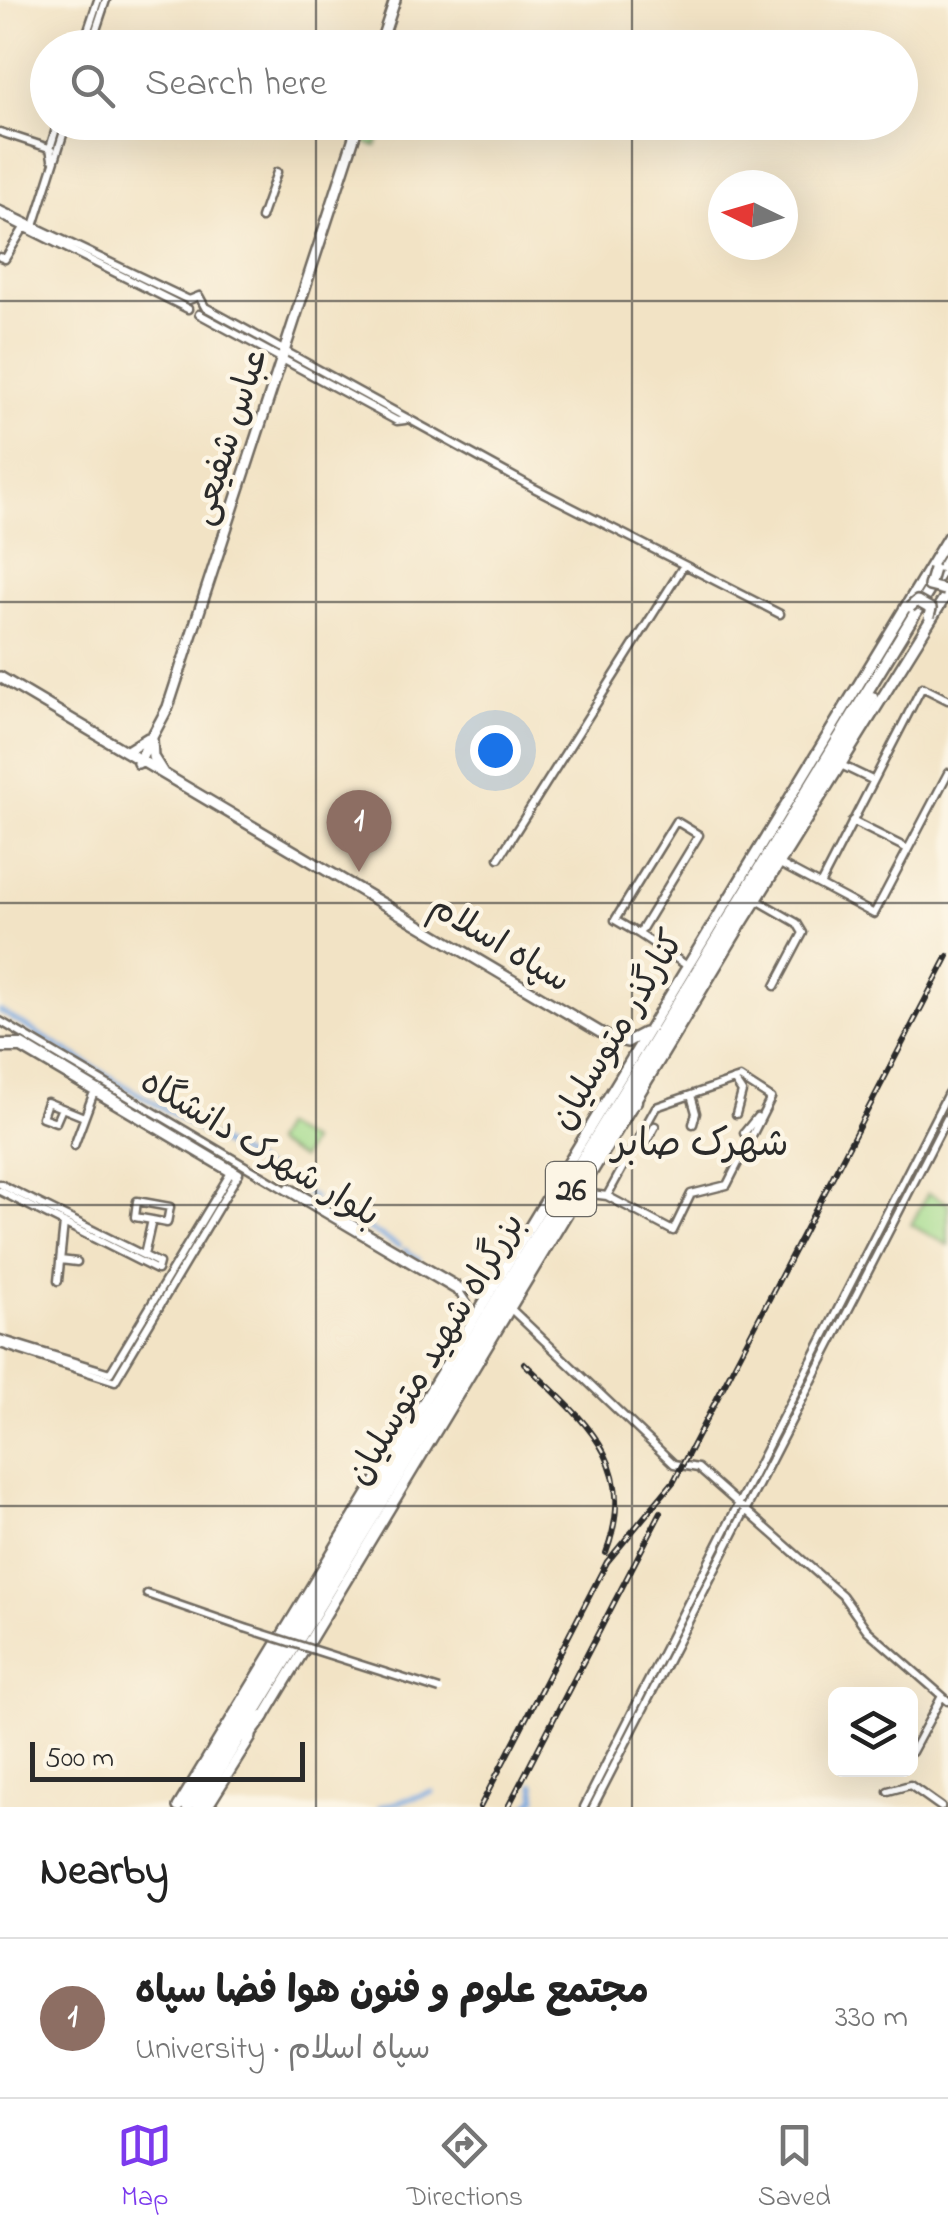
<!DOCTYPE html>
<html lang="en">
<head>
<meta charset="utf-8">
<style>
	:root { --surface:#fff; --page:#f6f6f6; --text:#222; --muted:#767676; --line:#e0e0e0; --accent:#7c3aed }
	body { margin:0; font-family:"Indie Flower","Playpen Sans Arabic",sans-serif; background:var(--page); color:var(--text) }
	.controls { position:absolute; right:30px; bottom:30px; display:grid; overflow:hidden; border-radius:15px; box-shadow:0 10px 40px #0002 }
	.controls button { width:90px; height:90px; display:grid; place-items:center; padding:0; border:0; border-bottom:2px solid var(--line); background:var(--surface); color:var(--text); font:50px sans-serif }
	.compass { position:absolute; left:708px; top:170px; width:90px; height:90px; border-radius:50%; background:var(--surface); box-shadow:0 10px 40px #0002; rotate:275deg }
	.scale { position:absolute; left:30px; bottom:25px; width:275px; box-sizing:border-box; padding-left:10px; border:5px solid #2b2b2b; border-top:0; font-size:28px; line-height:35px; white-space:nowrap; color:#2b2b2b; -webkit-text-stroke:8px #fcf5e5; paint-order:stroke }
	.you { position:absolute; left:495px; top:750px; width:35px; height:35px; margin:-25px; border:8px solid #fff; border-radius:50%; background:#1a73e8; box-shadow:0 0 0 15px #1a73e833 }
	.badge { display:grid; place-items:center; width:65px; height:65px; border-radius:50%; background:var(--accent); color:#fff; font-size:32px; font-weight:700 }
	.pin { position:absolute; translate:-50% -82px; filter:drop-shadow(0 2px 5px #0008) }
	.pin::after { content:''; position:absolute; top:52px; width:35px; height:30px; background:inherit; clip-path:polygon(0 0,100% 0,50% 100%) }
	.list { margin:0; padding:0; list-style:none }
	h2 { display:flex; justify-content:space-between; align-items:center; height:130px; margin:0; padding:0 40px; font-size:42px }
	h2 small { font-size:32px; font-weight:400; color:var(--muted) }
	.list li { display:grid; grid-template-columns:65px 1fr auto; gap:30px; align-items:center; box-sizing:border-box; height:160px; padding:0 40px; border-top:2px solid var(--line) }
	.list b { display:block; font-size:38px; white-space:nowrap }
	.list p { margin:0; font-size:32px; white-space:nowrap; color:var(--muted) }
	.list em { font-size:32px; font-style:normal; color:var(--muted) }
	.icon { flex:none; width:55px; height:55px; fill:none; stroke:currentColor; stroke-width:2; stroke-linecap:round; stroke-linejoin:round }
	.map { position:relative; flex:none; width:948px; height:1807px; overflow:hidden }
	.search { position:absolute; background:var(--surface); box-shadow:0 10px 40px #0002; left:30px; right:30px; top:30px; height:110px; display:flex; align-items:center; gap:25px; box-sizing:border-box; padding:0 35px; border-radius:55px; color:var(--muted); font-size:38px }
	.sheet { height:290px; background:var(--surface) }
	nav { display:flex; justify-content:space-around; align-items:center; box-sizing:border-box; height:140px; border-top:2px solid var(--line); background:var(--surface); font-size:28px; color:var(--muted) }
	nav a { display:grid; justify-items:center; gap:5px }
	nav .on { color:var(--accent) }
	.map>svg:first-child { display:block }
	.grass { fill:url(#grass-tufts); stroke:#68845c; stroke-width:2.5 }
	.pitch { fill:#a4dc8e; stroke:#68845c; stroke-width:2.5 }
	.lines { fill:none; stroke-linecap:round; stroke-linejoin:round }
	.canal { stroke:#73a5de; stroke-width:5 }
	.minor-casing { stroke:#716b61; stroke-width:11 }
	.major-casing { stroke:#716b61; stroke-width:14 }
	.highway-casing { stroke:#716b61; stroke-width:15 }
	.minor { stroke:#fff; stroke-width:6 }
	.major { stroke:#fff; stroke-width:9 }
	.highway { stroke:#fff; stroke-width:10 }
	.rail-casing { stroke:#2b2b2b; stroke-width:6 }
	.rail { stroke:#fcf5e5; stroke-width:2.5; stroke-dasharray:8; stroke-linecap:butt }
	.minor-bridge-casing { stroke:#716b61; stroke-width:11; stroke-linecap:butt }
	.major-bridge-casing { stroke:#716b61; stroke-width:14; stroke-linecap:butt }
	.minor-bridge { stroke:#fff; stroke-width:6 }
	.major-bridge { stroke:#fff; stroke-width:9 }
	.grid { fill:none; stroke:#2b2b2b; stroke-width:2.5; stroke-opacity:0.55 }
	.labels { text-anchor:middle; stroke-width:9; stroke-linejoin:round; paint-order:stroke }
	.shield { fill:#fcf5e5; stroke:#6a6863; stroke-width:2.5 }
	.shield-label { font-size:32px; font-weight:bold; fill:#2b2b2b }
	.street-label { font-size:35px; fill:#2b2b2b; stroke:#fcf5e5 }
	.neighbourhood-label { font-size:38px; fill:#2b2b2b; stroke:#fcf5e5 }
</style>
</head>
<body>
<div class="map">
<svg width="948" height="1807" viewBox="0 0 948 1807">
	<defs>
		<pattern id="grass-tufts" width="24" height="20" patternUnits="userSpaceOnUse" patternTransform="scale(2.5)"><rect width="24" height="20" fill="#a4dc8e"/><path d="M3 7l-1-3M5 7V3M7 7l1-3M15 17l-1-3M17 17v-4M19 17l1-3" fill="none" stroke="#8dbd7b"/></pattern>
	</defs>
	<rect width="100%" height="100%" fill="#fcf5e5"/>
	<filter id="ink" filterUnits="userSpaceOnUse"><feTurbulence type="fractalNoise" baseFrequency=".01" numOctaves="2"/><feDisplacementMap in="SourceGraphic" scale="20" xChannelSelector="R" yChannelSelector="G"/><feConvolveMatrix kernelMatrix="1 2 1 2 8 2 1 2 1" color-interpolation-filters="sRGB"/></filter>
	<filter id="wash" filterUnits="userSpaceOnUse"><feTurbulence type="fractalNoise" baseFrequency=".0048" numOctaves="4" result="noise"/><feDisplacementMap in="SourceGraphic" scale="40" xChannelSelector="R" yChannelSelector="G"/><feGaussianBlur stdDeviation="2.25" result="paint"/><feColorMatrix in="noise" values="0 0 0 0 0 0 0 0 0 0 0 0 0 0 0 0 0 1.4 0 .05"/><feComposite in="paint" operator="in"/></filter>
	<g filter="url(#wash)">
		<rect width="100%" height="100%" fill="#f2e3c5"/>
		<path class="grass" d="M366,123H385L376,146L360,141Z"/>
		<path class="pitch" d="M282,1126L310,1142L301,1159L273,1143Z
			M928,1193L948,1203V1245L911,1225Z"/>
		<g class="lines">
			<path class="canal" d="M0,1011L234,1151
				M239,1153L314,1198
				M336,1211L399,1246
				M405,1250L419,1260
				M405,1800L433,1792
				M380,1807L402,1801
				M526,1807L536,1798L534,1784"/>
		</g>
	</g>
	<g filter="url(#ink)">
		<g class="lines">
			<g class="minor-casing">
				<path id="minor" d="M82,48L98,0
					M90,48L106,0
					M0,132L52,149
					M52,159L50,148L58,122
					M0,210L189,300
					M0,215L188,309
					M261,218L277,172
					M34,226L67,122
					M0,257L5,259L25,226
					M189,300L199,296L205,307L534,488L780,614
					M199,314L397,421L405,420
					M841,765L872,780
					M676,821L699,835L639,934L615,920Z
					M852,821L908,849
					M499,858L684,565
					M780,864L874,914L948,773
					M820,885L922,687L948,700
					M757,900L797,923L803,933L775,986
					M639,934L686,965
					M0,1021L460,1293L468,1305L470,1324
					M0,1043H22L239,1173L115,1381L0,1344
					M0,1049H21L234,1175
					M734,1080L742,1092L736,1114
					M691,1095L696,1113L693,1124
					M62,1108L56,1122L42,1117L47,1102L84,1117
					M744,1133L757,1117
					M647,1141L655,1126
					M74,1146L94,1092
					M0,1184L159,1263
					M289,1187L462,1288L474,1291L493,1284
					M0,1191L157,1270L159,1263
					M591,1194L607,1196L673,1231L691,1194L727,1185L771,1098L740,1078L656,1107L607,1196
					M144,1255L152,1220L135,1217L137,1201L170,1207L167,1223L152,1220
					M60,1260L77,1262
					M58,1281L64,1223
					M510,1308L674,1464L698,1468L842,1595L867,1630L948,1701
					M0,1339L110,1373L233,1169
					M147,1594L245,1628
					M912,1752L942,1696
					M888,1791L910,1785L941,1807
					M584,1807L948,1093
					M593,1807L948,1116"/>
			</g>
			<g class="major-casing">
				<path id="major" d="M379,48L395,0
					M0,677L608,1037L627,1042L644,1033
					M152,739L153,757L163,773
					M127,751L148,738
					M138,763L168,707L359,122
					M262,1720L739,928L948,592
					M178,1807L948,537
					M207,1807L251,1737"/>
			</g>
			<g class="highway-casing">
				<path id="highway" d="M622,1116L636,1101
					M247,1739L264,1716
					M187,1807L948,559
					M197,1807L872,697"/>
			</g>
			<use href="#minor" class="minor"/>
			<use href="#major" class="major"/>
			<use href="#highway" class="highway"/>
			<g class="rail-casing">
				<path id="rail" d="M524,1363C584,1421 640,1462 606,1553
					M480,1807L607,1562L674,1481L948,956
					M508,1807L661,1512"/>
			</g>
			<use href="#rail" class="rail"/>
			<g class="minor-bridge-casing">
				<path id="minor-bridge" d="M245,1628L440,1690"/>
			</g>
			<g class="major-bridge-casing">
				<path id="major-bridge" d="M934,569L929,586L945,590
					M910,607L917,601L931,609L929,616"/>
			</g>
			<use href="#minor-bridge" class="minor-bridge"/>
			<use href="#major-bridge" class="major-bridge"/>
		</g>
	</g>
	<path class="grid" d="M316,0V48M632,0V48M316,122V1807M632,122V1807M0,301H948M0,602H948M0,903H948M0,1205H948M0,1506H948"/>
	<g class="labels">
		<rect class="shield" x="546" y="1162" width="50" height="54" rx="8"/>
		<g class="shield-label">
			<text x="571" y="1200">26</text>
		</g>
		<g class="street-label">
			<text transform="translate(227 436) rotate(-72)" y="12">عباس شفیعی</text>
			<text transform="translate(501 942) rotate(31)" y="12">سپاه اسلام</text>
			<text transform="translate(616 1029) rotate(-59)" y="12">کنارگذر متوسلیان</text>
			<text transform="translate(261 1147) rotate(31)" y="12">بلوار شهرک دانشگاه</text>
			<text transform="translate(434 1348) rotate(-59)" y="12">بزرگراه شهید متوسلیان</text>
		</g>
		<g class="neighbourhood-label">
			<text x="700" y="1155">شهرک صابر</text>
		</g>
	</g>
</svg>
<div class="controls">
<button><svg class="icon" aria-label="layers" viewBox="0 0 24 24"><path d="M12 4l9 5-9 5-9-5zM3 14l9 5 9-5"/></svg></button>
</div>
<svg class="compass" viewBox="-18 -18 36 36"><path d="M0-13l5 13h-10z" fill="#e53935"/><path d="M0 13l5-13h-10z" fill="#767676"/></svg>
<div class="scale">500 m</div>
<div class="you"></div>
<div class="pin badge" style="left:359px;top:872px;background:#8d6e63">1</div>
<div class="search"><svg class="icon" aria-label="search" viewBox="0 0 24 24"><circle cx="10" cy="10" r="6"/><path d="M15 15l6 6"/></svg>Search here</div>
</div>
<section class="sheet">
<h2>Nearby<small></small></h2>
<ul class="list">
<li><span class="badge" style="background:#8d6e63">1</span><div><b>مجتمع علوم و فنون هوا فضا سپاه</b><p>University · سپاه اسلام</p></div><em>330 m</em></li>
</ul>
</section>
<nav>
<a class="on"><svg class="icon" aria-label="map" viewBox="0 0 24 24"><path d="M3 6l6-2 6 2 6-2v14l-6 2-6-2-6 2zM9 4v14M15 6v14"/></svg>Map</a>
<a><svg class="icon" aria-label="directions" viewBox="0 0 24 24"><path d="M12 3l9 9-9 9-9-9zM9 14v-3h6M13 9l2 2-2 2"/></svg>Directions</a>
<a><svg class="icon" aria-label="saved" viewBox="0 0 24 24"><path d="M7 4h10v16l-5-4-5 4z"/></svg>Saved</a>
</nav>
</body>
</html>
